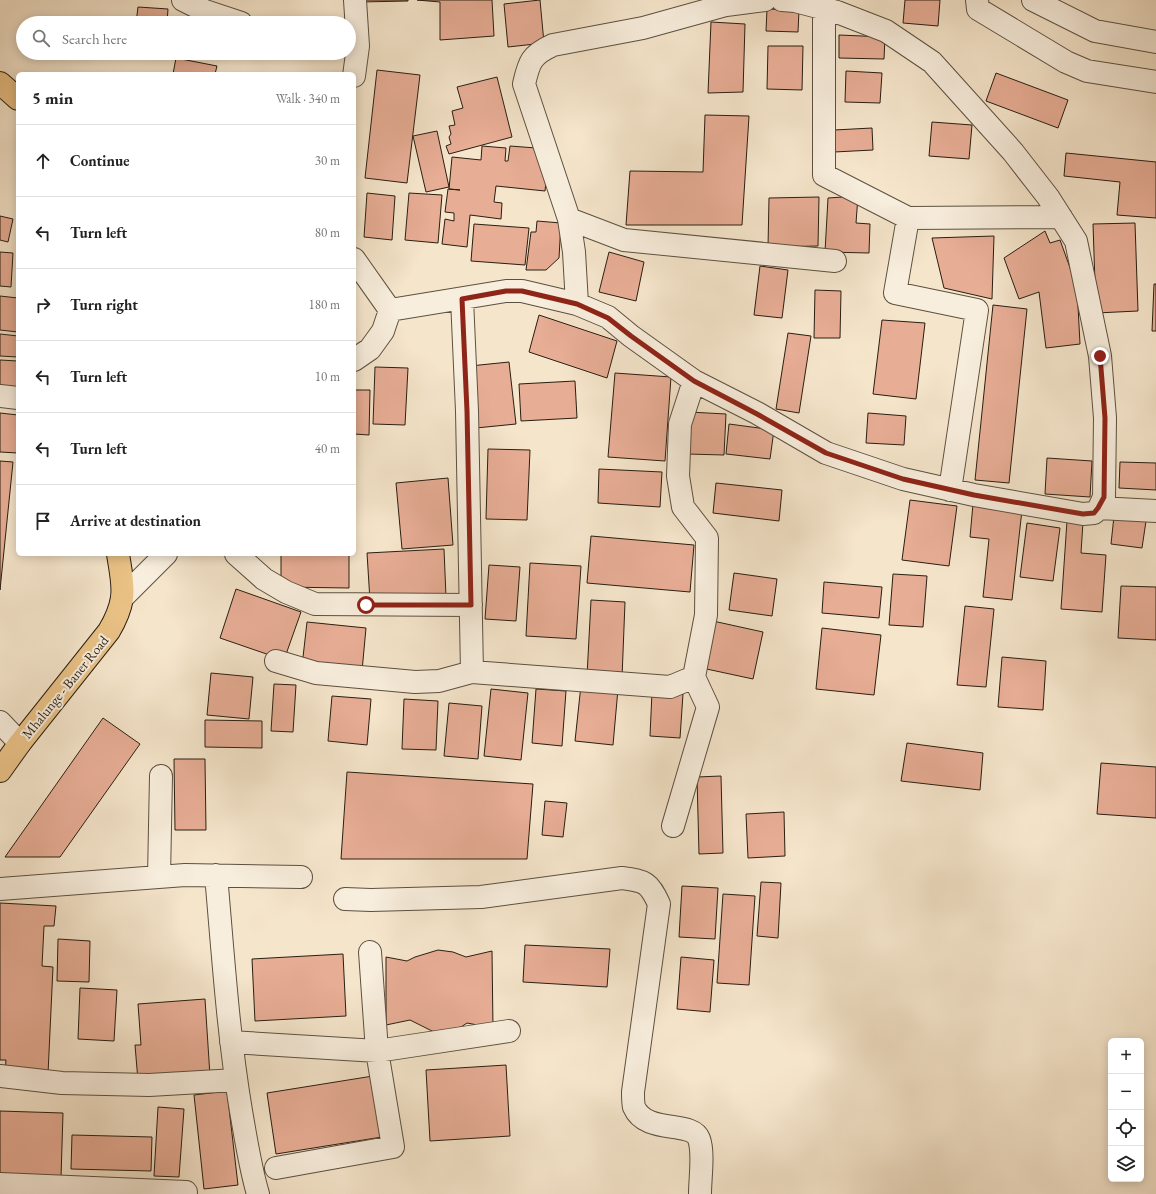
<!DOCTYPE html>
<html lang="en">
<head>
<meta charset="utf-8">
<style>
	:root { --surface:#fff; --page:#f2f2f2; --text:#222; --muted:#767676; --line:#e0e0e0 }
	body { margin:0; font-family:"EB Garamond",serif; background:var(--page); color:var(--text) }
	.controls { position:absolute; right:12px; bottom:12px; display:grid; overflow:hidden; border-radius:6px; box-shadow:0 2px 10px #0003 }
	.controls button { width:36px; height:36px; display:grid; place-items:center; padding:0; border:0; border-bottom:1px solid var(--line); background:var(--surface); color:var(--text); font:20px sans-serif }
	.stop { position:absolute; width:12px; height:12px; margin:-9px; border:3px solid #8f2418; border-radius:50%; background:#fff }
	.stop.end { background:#8f2418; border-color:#fff; box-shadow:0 1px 4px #0008 }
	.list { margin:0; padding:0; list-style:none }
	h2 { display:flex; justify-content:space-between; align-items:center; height:52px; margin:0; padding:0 16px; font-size:17px }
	h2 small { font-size:13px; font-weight:400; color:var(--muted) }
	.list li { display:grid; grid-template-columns:26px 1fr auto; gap:12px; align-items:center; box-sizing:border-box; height:72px; padding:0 16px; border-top:1px solid var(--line) }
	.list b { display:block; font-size:15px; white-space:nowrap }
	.list em { font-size:13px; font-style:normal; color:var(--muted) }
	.icon { flex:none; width:22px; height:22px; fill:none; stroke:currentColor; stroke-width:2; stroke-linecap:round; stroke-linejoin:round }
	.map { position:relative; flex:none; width:1156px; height:1194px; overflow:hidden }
	.search { position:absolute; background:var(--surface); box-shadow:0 2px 10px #0003; left:16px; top:16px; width:340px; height:44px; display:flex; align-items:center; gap:10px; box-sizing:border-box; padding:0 14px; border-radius:22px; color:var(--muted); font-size:15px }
	.panel { position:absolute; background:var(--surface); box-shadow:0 2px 10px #0003; left:16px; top:72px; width:340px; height:484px; border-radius:6px }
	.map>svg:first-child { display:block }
	.building { fill:#e7ad95; stroke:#291e11 }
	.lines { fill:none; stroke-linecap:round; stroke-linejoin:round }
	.minor-casing { stroke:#5c5040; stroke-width:24 }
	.major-casing { stroke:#291e11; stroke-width:24 }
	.minor { stroke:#f8eedd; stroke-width:22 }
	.major { stroke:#eac286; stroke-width:22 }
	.route { stroke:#8f2418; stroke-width:5 }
	.labels { text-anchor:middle; stroke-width:4; stroke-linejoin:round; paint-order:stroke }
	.street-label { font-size:14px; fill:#291e11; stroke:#f8eedd }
</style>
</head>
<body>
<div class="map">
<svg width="1156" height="1194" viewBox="0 0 1156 1194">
	<rect width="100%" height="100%" fill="#f5e5cb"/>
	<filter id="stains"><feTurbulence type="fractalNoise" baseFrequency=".005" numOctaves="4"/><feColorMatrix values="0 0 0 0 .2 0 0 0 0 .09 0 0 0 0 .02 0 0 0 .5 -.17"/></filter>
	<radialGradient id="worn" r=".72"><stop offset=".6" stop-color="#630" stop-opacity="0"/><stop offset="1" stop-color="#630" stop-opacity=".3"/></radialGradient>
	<path class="building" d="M360,0H408V1L360,2Z
		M417,0H492L494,36L440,40V2Z
		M540,0L544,43L508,47L504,4Z
		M905,0H940L938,26L903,23Z
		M138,7L168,9L167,23H136Z
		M767,9L799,10L798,32L766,31Z
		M711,22L745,24L743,92L708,93Z
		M839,35L885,37L884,59L839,58Z
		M768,46H803L802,90L767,89Z
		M176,58L217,66L215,74H173Z
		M377,70L420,75L407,183L365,178Z
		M846,71L882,73L880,103L845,102Z
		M996,73L1068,100L1058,128L986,101Z
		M497,77L512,137L449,154L446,146L451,144L449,137L451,134L449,126L455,125L452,111L463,108L457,87Z
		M705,115L749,116L742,225H626L630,171L703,172Z
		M932,122L972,125L969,159L929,156Z
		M872,128L873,150L834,152V130Z
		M437,131L449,187L426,192L413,136Z
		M482,146L506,148L505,161H508L510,146L536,148L547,172L545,191L496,186L494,202L502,203L501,219L470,215L467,247L442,244L445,219L454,221V213L445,212L448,189L460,190L449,189L452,157L481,160Z
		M1066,153L1156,162V218L1117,215L1120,182L1064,176Z
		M367,193L395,196L392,240L364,237Z
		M409,193L442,195L438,243L405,240Z
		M858,196L856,223L870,224L869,253L825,252L828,198Z
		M819,197L818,246L768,247L769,198Z
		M0,216L13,219L8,242L0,240Z
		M537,221L561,223L559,258L546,270H526L531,232H536Z
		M1135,223L1138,311L1096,313L1093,224Z
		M474,224L529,228L525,265L471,261Z
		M1045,231L1050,243L1060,240L1077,287L1080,344L1046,348L1039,292L1019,299L1004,258Z
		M994,236L992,299L944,288L932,238Z
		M0,252L13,253L11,287L0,286Z
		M609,252L644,262L636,301L599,292Z
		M760,266L788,270L782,318L754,315Z
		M1154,284H1156V331H1152Z
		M815,290L841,291L840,338H814Z
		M0,296L18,298V332L0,330Z
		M993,305L1027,309L1009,483L975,480Z
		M539,315L617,341L607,378L529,352Z
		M882,320L925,323L916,399L873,394Z
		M788,333L811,336L799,413L776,409Z
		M0,334L18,336V357L0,356Z
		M0,360L18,361V393L0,392Z
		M509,362L516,424L476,428L470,366Z
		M375,367L408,368L405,425L373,424Z
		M615,373L671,377L665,461L608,457Z
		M575,381L577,418L521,421L519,384Z
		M354,390H370L369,435L354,434Z
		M689,412L726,414L724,455L687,454Z
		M0,413L18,415V453L0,452Z
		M868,413L906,416L904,445L866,443Z
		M729,424L774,430L770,459L726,454Z
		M488,449L530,450L527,520L486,519Z
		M1047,458L1092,461L1090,497L1045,494Z
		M0,461L13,462L0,590Z
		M1120,462L1156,463V490L1119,488Z
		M599,469L662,472L660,507L598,503Z
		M448,478L453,545L402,549L396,483Z
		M716,483L782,490L779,521L713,513Z
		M910,500L957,506L949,566L902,560Z
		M973,504L1022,510L1012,600L983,597L989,539L970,537Z
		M1114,516L1146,521L1142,548L1111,544Z
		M1067,521L1083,522L1081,553L1106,555L1102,612L1061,609Z
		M1027,523L1060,528L1053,581L1020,577Z
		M591,536L694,545L690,592L587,583Z
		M444,549L446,597L370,601L367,553Z
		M281,554H349V588L281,587Z
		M530,563L581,566L576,639L526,636Z
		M489,565L520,567L516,621L485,619Z
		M734,573L777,579L772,616L729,610Z
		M893,574L927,576L923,627L889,625Z
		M824,582L882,587L879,618L822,613Z
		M1121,586L1156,587V640L1118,638Z
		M236,589L301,612L284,660L220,638Z
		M591,600L625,602L622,678L587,676Z
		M965,606L994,609L986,687L957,685Z
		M713,621L763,632L753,679L702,668Z
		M307,622L366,628L362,671L302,666Z
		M822,628L881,635L874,695L816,689Z
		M1002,657L1046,661L1043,710L998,707Z
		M211,673L253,677L249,719L207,715Z
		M274,684L296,685L293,732L271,731Z
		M581,685L618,689L613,745L575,741Z
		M491,689L528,693L521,760L484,756Z
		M536,689L566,691L562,746L532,743Z
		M652,692L683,694L680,738L650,736Z
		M332,696L371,699L367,745L328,741Z
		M404,699L438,701L436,750L402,749Z
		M449,703L482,706L478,759L444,756Z
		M103,718L140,744L60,857H5Z
		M205,720L262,721V748L205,747Z
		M907,743L983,753L980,790L901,781Z
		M174,759H205L206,830H175Z
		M1101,763L1156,767V818L1097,814Z
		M347,772L533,784L527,859H341Z
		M721,776L723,853L699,854L697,777Z
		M545,801L567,803L563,837L542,835Z
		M784,812L785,856L748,858L746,814Z
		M761,882L781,883L778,938L757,936Z
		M682,886L718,888L715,939L679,937Z
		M723,894L755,896L749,985L717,983Z
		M0,903L56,906L54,926H44L42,966L53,967L48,1074L5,1072L6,1060H0Z
		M58,939L90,941L89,982L57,981Z
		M525,945L610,949L607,987L523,982Z
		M438,950L453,952L466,957L492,951L493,1028L467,1023L461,1027L438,1034L410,1020L386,1025V957L407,961L415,957Z
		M343,954L346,1016L255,1021L252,959Z
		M681,957L714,960L710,1012L677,1009Z
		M80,988L117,990L114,1041L78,1039Z
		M205,999L210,1076L138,1081L135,1045H141L138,1004Z
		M506,1065L510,1136L430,1141L426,1070Z
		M373,1076L382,1137L276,1154L267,1093Z
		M227,1091L238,1185L204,1189L194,1095Z
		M158,1107L184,1109L179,1177L154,1176Z
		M0,1111L63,1113L61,1178L0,1176Z
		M72,1135L152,1137L151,1171L71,1169Z"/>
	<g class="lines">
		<g class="minor-casing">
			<path id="minor" d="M183,0L205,11L241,23
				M977,0L978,9L1066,62L1087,71L1156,82
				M1033,0L1095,31L1156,42
				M824,9V175L908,218L1061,217
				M349,45L358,46L355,0
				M354,76L358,46
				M908,218L895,293L977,310L950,490
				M569,219L624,240L835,261
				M354,259L390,310
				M462,299L467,411L472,672L670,687L694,677L706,615L707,538L683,507L678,476L680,424L694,381
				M577,304L574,252L569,219L524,84C529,62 531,55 553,45L643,28L726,5L765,0
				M390,310L506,291H522L577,304L608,317L631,336L694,381L757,413L826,453L903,479L974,495L1083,514L1094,513L1099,508L1104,497L1105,418L1100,356L1076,241L1048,197L1013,152L932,62L886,31L837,12L795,1L782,0
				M354,360L370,349L383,331L390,310
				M0,396L18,398
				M1099,508L1156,511
				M236,554L264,579L286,592L315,604L471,605
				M122,598L166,554
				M276,661L316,673L415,682L439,681L472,672
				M0,722L20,743
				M673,826L708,707L694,677
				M216,875C223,954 228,1033 241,1111C246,1139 250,1167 258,1194
				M159,877L161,776
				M0,889L185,875L301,877
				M345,899L371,900L481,897L622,878C645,881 649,882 659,904L633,1092C633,1096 633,1103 634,1107C646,1135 692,1120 699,1139C704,1153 700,1178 700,1194
				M231,1042L377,1051L509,1031
				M0,1076L62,1083L149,1085L236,1080
				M276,1168L393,1147L377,1051L370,952
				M0,1184L186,1192"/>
		</g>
		<g class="major-casing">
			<path id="major" d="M0,83L18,99
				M0,771L20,743L109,631C115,621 120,610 122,598C124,584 120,568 118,554"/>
		</g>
		<use href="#minor" class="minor"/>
		<use href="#major" class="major"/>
	</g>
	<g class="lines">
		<path class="route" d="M366,605H471L467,411L462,299L506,291H522L577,304L608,318L631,336L694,381L757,414L826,453L903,479L974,495L1083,514L1094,513L1098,508L1104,497L1105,418L1100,356"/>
	</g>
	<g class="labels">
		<g class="street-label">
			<text transform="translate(65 687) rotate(-51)" y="5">Mhalunge - Baner Road</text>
		</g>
	</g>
	<rect width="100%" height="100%" filter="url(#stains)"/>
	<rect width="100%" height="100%" fill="url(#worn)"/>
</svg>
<div class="controls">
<button>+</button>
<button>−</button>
<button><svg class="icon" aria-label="locate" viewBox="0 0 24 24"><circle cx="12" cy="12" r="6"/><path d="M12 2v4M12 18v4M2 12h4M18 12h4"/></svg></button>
<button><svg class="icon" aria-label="layers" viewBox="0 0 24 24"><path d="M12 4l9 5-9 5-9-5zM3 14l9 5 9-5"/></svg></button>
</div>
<div class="stop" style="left:366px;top:605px"></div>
<div class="stop end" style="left:1100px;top:356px"></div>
<div class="search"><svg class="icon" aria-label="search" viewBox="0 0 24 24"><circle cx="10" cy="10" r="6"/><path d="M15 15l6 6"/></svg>Search here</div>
<section class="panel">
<h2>5 min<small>Walk · 340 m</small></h2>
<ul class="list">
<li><svg class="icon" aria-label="ahead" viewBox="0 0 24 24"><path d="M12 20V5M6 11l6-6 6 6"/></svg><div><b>Continue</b></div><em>30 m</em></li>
<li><svg class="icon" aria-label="left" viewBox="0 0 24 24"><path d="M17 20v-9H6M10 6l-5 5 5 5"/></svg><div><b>Turn left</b></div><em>80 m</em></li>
<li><svg class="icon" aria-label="right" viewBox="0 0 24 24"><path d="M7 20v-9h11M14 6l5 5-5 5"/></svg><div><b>Turn right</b></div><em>180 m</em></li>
<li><svg class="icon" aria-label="left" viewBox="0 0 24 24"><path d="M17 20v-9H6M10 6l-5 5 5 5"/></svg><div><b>Turn left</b></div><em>10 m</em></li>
<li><svg class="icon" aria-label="left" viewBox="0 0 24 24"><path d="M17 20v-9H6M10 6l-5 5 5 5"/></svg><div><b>Turn left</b></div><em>40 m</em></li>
<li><svg class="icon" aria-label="arrive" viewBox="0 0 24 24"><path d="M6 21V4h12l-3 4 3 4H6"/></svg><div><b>Arrive at destination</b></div></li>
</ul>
</section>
</div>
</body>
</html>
